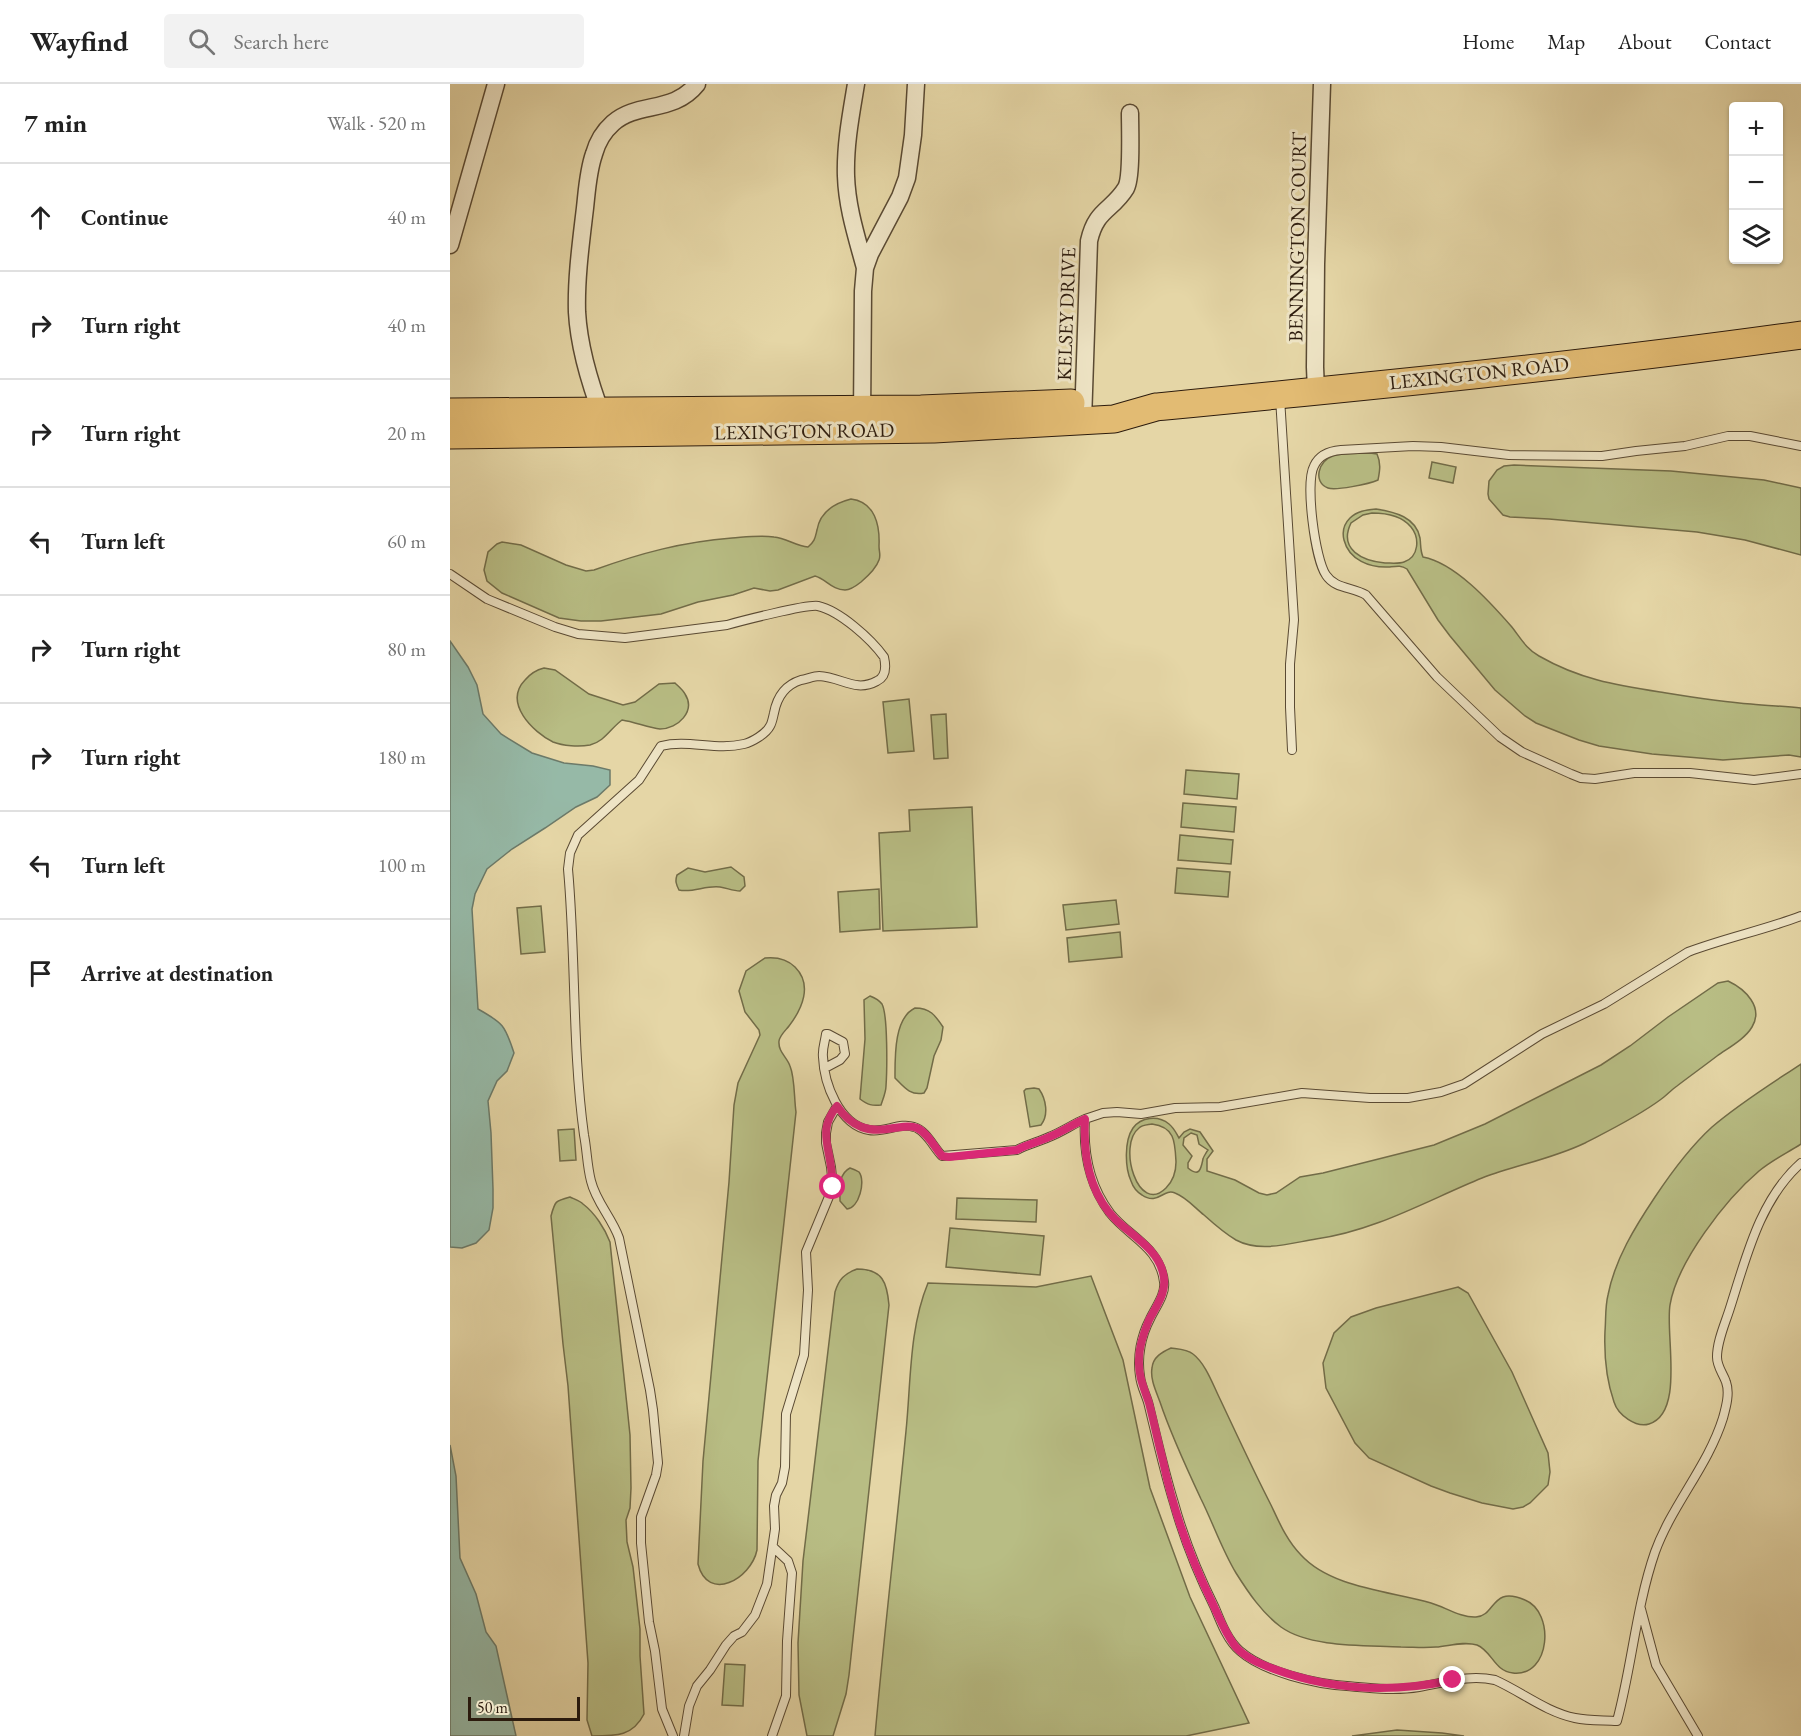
<!DOCTYPE html>
<html lang="en">
<head>
<meta charset="utf-8">
<style>
	:root { --surface:#fff; --page:#f2f2f2; --text:#222; --muted:#767676; --line:#e0e0e0 }
	body { margin:0; font-family:"EB Garamond",serif; background:var(--page); color:var(--text) }
	.controls { position:absolute; right:18px; top:18px; display:grid; overflow:hidden; border-radius:6px; box-shadow:0 2px 4px #0004 }
	.controls button { width:54px; height:54px; display:grid; place-items:center; padding:0; border:0; border-bottom:2px solid var(--line); background:var(--surface); color:var(--text); font:30px sans-serif }
	.scale { position:absolute; left:18px; bottom:15px; width:112px; box-sizing:border-box; padding-left:6px; border:3px solid #2c1b0d; border-top:0; font-size:16px; line-height:21px; white-space:nowrap; color:#2c1b0d; -webkit-text-stroke:4px #eee4c5; paint-order:stroke }
	.stop { position:absolute; width:18px; height:18px; margin:-14px; border:4px solid #db2777; border-radius:50%; background:#fff }
	.stop.end { background:#db2777; border-color:#fff; box-shadow:0 2px 6px #0008 }
	.list { margin:0; padding:0; list-style:none }
	h2 { display:flex; justify-content:space-between; align-items:center; height:78px; margin:0; padding:0 24px; font-size:26px }
	h2 small { font-size:20px; font-weight:400; color:var(--muted) }
	.list li { display:grid; grid-template-columns:39px 1fr auto; gap:18px; align-items:center; box-sizing:border-box; height:108px; padding:0 24px; border-top:2px solid var(--line) }
	.list b { display:block; font-size:22px; white-space:nowrap }
	.list em { font-size:20px; font-style:normal; color:var(--muted) }
	.icon { flex:none; width:33px; height:33px; fill:none; stroke:currentColor; stroke-width:2; stroke-linecap:round; stroke-linejoin:round }
	.map { position:relative; flex:none; width:1351px; height:1652px; overflow:hidden }
	header { display:flex; align-items:center; gap:36px; box-sizing:border-box; height:84px; padding:0 30px; background:var(--surface); border-bottom:2px solid var(--line) }
	header strong { font-size:28px }
	nav { display:flex; gap:33px; margin-inline-start:auto; font-size:21px }
	.search { width:420px; height:54px; background:var(--page); display:flex; align-items:center; gap:15px; box-sizing:border-box; padding:0 21px; border-radius:6px; color:var(--muted); font-size:22px }
	main { display:flex }
	aside { flex:1; background:var(--surface) }
	.map>svg:first-child { display:block }
	.green { fill:#b8bd84; stroke:#726c48; stroke-width:1.5; fill-rule:evenodd }
	.water { fill:#96b9a7; stroke:#6c7a69; stroke-width:1.5 }
	.lines { fill:none; stroke-linecap:round; stroke-linejoin:round }
	.service-casing { stroke:#5a4a33; stroke-width:10 }
	.minor-casing { stroke:#5a4a33; stroke-width:19 }
	.primary-casing { stroke:#2c1b0d; stroke-width:29 }
	.service { stroke:#eee4c5; stroke-width:8 }
	.minor { stroke:#eee4c5; stroke-width:16 }
	.primary { stroke:#e2bb73; stroke-width:27 }
	.route { stroke:#db2777; stroke-width:8 }
	.labels { text-anchor:middle; stroke-width:6; stroke-linejoin:round; paint-order:stroke }
	.street-label { font-size:20px; fill:#2c1b0d; stroke:#eee4c5 }
</style>
</head>
<body>
<header>
<strong>Wayfind</strong>
<div class="search"><svg class="icon" aria-label="search" viewBox="0 0 24 24"><circle cx="10" cy="10" r="6"/><path d="M15 15l6 6"/></svg>Search here</div>
<nav><a>Home</a><a>Map</a><a>About</a><a>Contact</a></nav>
</header>
<main>
<aside>
<h2>7 min<small>Walk · 520 m</small></h2>
<ul class="list">
<li><svg class="icon" aria-label="ahead" viewBox="0 0 24 24"><path d="M12 20V5M6 11l6-6 6 6"/></svg><div><b>Continue</b></div><em>40 m</em></li>
<li><svg class="icon" aria-label="right" viewBox="0 0 24 24"><path d="M7 20v-9h11M14 6l5 5-5 5"/></svg><div><b>Turn right</b></div><em>40 m</em></li>
<li><svg class="icon" aria-label="right" viewBox="0 0 24 24"><path d="M7 20v-9h11M14 6l5 5-5 5"/></svg><div><b>Turn right</b></div><em>20 m</em></li>
<li><svg class="icon" aria-label="left" viewBox="0 0 24 24"><path d="M17 20v-9H6M10 6l-5 5 5 5"/></svg><div><b>Turn left</b></div><em>60 m</em></li>
<li><svg class="icon" aria-label="right" viewBox="0 0 24 24"><path d="M7 20v-9h11M14 6l5 5-5 5"/></svg><div><b>Turn right</b></div><em>80 m</em></li>
<li><svg class="icon" aria-label="right" viewBox="0 0 24 24"><path d="M7 20v-9h11M14 6l5 5-5 5"/></svg><div><b>Turn right</b></div><em>180 m</em></li>
<li><svg class="icon" aria-label="left" viewBox="0 0 24 24"><path d="M17 20v-9H6M10 6l-5 5 5 5"/></svg><div><b>Turn left</b></div><em>100 m</em></li>
<li><svg class="icon" aria-label="arrive" viewBox="0 0 24 24"><path d="M6 21V4h12l-3 4 3 4H6"/></svg><div><b>Arrive at destination</b></div></li>
</ul>
</aside>
<div class="map">
<svg width="1351" height="1652" viewBox="0 0 1351 1652">
	<rect width="100%" height="100%" fill="#e5d6a6"/>
	<filter id="stains"><feTurbulence type="fractalNoise" baseFrequency=".00333" numOctaves="4"/><feColorMatrix values="0 0 0 0 .2 0 0 0 0 .09 0 0 0 0 .02 0 0 0 .5 -.17"/></filter>
	<radialGradient id="worn" r=".72"><stop offset=".6" stop-color="#630" stop-opacity="0"/><stop offset="1" stop-color="#630" stop-opacity=".3"/></radialGradient>
	<path class="green" d="M920,369L927,370C931,379 930,386 928,396C919,400 885,407 878,404C862,398 869,376 883,372C894,368 909,370 920,369Z
		M982,378L1006,383L1003,399L979,394Z
		M1064,381L1221,387L1314,396L1351,404V471L1295,456L1247,448L1099,435L1060,433L1053,431L1039,415L1038,410L1039,397L1047,386L1054,382Z
		M401,415C425,418 430,441 429,462C429,468 431,471 429,476C426,485 418,492 411,498C406,502 401,506 395,506C382,506 376,495 365,492L328,506L320,507L304,504L283,511L248,518L211,530L151,537H131L109,534L52,509L37,497L34,486L38,468L47,460L52,458L71,461L116,481L136,487L144,486C191,469 232,458 282,454C296,453 310,451 324,453C336,454 346,462 358,463C365,457 365,454 367,446C370,428 385,419 401,415Z
		M926,425C945,428 966,433 970,454C971,461 970,466 973,473C1005,479 1040,518 1061,542C1070,553 1076,565 1089,572C1129,595 1165,601 1210,608C1241,613 1271,618 1301,620C1318,622 1334,622 1351,624V673L1339,671L1273,676L1202,670L1149,662L1129,656L1086,639L1075,632L1045,606L1000,552L988,536L957,485C951,481 947,482 939,483C920,484 899,476 894,456C892,448 894,440 900,434C907,427 916,426 926,425ZM922,429C936,429 952,432 961,443C970,454 969,473 954,478C949,480 941,479 935,479C913,477 888,466 901,439L913,431Z
		M94,584L105,586L139,610L173,621L185,618L209,600L225,599C228,602 233,606 235,610C246,627 228,645 210,645C199,644 185,638 172,636C161,644 154,658 140,661C129,663 113,662 103,658C83,648 53,619 75,596C80,590 86,586 94,584Z
		M459,615L464,667L438,669L433,618Z
		M496,630L498,674L484,675L481,631Z
		M736,686L789,690L787,715L734,710Z
		M733,719L786,723L784,748L731,743Z
		M522,723L527,843L433,847L429,749L460,747L459,726Z
		M730,751L783,756L781,780L728,776Z
		M281,783L294,793L295,802L290,807C283,807 277,804 270,803C256,801 243,809 229,806C226,800 225,797 227,791L238,784L255,788Z
		M727,784L780,788L778,813L725,809Z
		M429,805L430,845L390,848L388,808Z
		M666,816L669,840L616,846L613,821Z
		M91,822L95,868L71,870L67,824Z
		M670,848L672,873L619,878L617,854Z
		M315,874C325,873 337,875 345,883C363,901 352,925 339,942C336,946 330,951 329,957C328,968 337,973 340,982C345,994 344,1015 346,1028L308,1377L307,1466C301,1495 258,1519 248,1480L253,1377L279,1098L284,1021L288,999L310,951L309,946L295,928L289,907L296,887Z
		M1278,897C1295,905 1314,923 1302,943C1295,955 1278,964 1267,972C1254,982 1240,992 1227,1002C1221,1006 1216,1012 1210,1016C1187,1033 1160,1046 1135,1059C1102,1075 1066,1081 1032,1094C978,1116 925,1147 866,1155C841,1159 810,1169 786,1156C774,1149 764,1140 754,1131C745,1124 736,1113 725,1109C713,1104 708,1122 692,1111C687,1108 683,1103 681,1097C675,1084 674,1057 683,1044C691,1033 708,1031 719,1040C724,1044 726,1049 729,1054L734,1048L740,1045L750,1048L763,1067L757,1075V1087L785,1096L809,1109L817,1111L826,1109L850,1093L873,1089L984,1061L1035,1040L1151,981L1180,962L1218,933L1268,899ZM702,1040C725,1043 725,1058 726,1078C726,1088 723,1097 716,1104C688,1132 667,1061 689,1044C692,1041 697,1041 702,1040ZM741,1049L747,1051L749,1060L758,1066C757,1067 753,1074 753,1075C751,1084 750,1094 738,1084V1079L742,1072L733,1061L734,1054Z
		M420,912C425,914 429,916 432,920C438,931 437,987 436,1002C436,1008 433,1015 431,1021C422,1022 418,1021 410,1015L415,955L414,916Z
		M465,924C480,924 485,931 493,943L491,956L484,972L477,1004L474,1009C460,1012 454,1003 445,994C445,972 444,934 465,924Z
		M1351,980V1060C1337,1069 1322,1076 1309,1087C1276,1115 1227,1178 1220,1221C1215,1250 1235,1329 1199,1340C1186,1344 1168,1331 1164,1318C1156,1295 1154,1271 1155,1247C1156,1235 1155,1223 1158,1211C1165,1175 1185,1143 1205,1113C1221,1089 1240,1063 1262,1043C1290,1019 1321,1000 1351,980Z
		M584,1004L589,1005C596,1015 599,1031 591,1041L580,1043L574,1007L576,1005Z
		M124,1045L126,1076L110,1077L108,1046Z
		M400,1084C403,1085 406,1086 409,1088C416,1097 409,1124 397,1125L390,1117C390,1105 388,1090 400,1084Z
		M120,1113C124,1115 130,1117 133,1120C145,1129 155,1145 160,1158L180,1351L181,1404L180,1424L176,1436L177,1458L183,1483L190,1545V1572L194,1630C183,1652 167,1652 142,1652L137,1636L138,1579L118,1302L113,1260L101,1132C105,1117 105,1117 120,1113Z
		M507,1114L587,1116L586,1138L506,1135Z
		M500,1144L594,1152L590,1191L496,1183Z
		M407,1185C433,1185 437,1199 439,1221L399,1591L396,1610L383,1652H357L349,1611L348,1559L353,1477L385,1208C389,1195 394,1190 407,1185Z
		M641,1192L673,1276L700,1404L740,1513L799,1639L736,1652H425C434,1550 446,1449 456,1347C461,1298 459,1245 478,1199L586,1203Z
		M1008,1203L1018,1209L1062,1288L1098,1369L1100,1388L1098,1401L1080,1419L1073,1423L1063,1425L1032,1419L1000,1409L981,1402L919,1374L905,1359L876,1304L873,1279L884,1249L901,1233L926,1224Z
		M721,1264C729,1265 737,1265 743,1270C756,1280 763,1301 770,1315C787,1351 803,1386 821,1421C829,1438 837,1457 851,1471C881,1504 940,1507 981,1519C995,1523 1011,1534 1026,1533C1046,1532 1041,1501 1075,1516C1105,1528 1101,1593 1063,1589C1044,1587 1042,1567 1027,1561C1014,1557 999,1562 986,1563C974,1564 963,1563 951,1563C916,1561 860,1564 831,1543C812,1529 798,1508 786,1489C772,1466 763,1439 751,1415C736,1383 721,1351 710,1318C706,1307 700,1295 702,1284C703,1273 712,1268 721,1264Z
		M275,1580L295,1581L293,1622L272,1621Z
		M947,1646L992,1649L1014,1652H902Z"/>
	<path class="water" d="M0,557L18,583L27,601L33,630L51,650L82,669L114,679L143,682L160,686V701L147,713L126,723L95,744L62,765L37,785L25,810L22,825L28,925C53,939 55,941 64,969L57,987L47,997L38,1017L41,1049L43,1105V1124L39,1146L26,1159L12,1164L0,1163Z
		M0,1361L6,1392L10,1474L26,1510L36,1548L46,1562L66,1652H0Z"/>
	<g class="lines">
		<g class="service-casing">
			<path id="service" d="M830,314L844,536L840,580V623L842,666
				M1351,362L1300,352H1278L1235,362L1186,367L1152,372L1059,371L991,363L963,362L891,366C879,367 869,371 864,382C855,399 865,475 876,491C885,505 903,503 916,511L987,593L1050,653L1072,668L1121,690L1131,694L1145,695L1184,689H1240L1304,696L1351,690
				M0,490L37,515L105,543L128,550L175,554L277,541C291,537 357,520 368,522C390,527 421,555 434,573C436,582 436,593 427,597C405,609 392,593 369,592C364,592 357,595 351,596C335,601 327,613 324,629C323,633 322,639 320,642C316,650 302,658 294,660C266,667 238,655 211,662L189,696L128,751L120,769L118,785C126,874 122,963 134,1051C137,1066 137,1082 141,1097C146,1118 162,1134 169,1154L200,1306L203,1326L208,1379L206,1391L191,1433V1459L199,1538L205,1567L212,1625L223,1652
				M375,984L390,976L395,970L393,958L378,950H376C375,958 372,965 373,973C374,999 389,1041 419,1046C434,1049 450,1038 464,1043C476,1046 484,1064 492,1072L567,1066C577,1060 589,1058 599,1053C612,1048 623,1040 635,1035C633,1069 639,1101 660,1129C679,1153 710,1163 714,1198C716,1210 705,1224 700,1235C691,1252 687,1273 690,1292C691,1303 697,1312 699,1322C707,1355 714,1387 724,1419C734,1455 748,1490 765,1524C771,1539 778,1557 790,1567C814,1588 865,1600 897,1602C920,1604 945,1607 969,1603C995,1599 1018,1590 1045,1596C1072,1608 1096,1628 1125,1634C1139,1637 1154,1636 1167,1637C1182,1582 1186,1523 1205,1468C1222,1421 1258,1382 1273,1334C1276,1323 1280,1309 1276,1298C1273,1289 1267,1283 1267,1273C1267,1257 1275,1240 1280,1224C1296,1174 1310,1115 1351,1079
				M635,1035L653,1029L667,1028L691,1030L725,1024L770,1023L852,1009L920,1014H958L991,1008L1014,1000L1092,950L1154,920L1238,868C1275,854 1314,846 1351,832
				M1191,1525L1206,1581L1248,1652
				M234,1652L239,1622L247,1602L260,1586L276,1561L284,1552L292,1548L305,1531L317,1500L325,1445L324,1422L326,1411L332,1399L335,1383L336,1330L354,1271L358,1206L356,1168L383,1103L381,1083L376,1059V1049L378,1038L387,1022
				M322,1652L336,1612L337,1557L342,1489L338,1477L323,1463"/>
		</g>
		<g class="minor-casing">
			<path id="minor" d="M406,0C401,30 395,61 396,92C397,124 407,154 415,184
				M0,161L46,0
				M866,307L865,283L866,180L872,0
				M153,334C140,300 129,265 127,228C126,194 131,158 135,124C137,106 138,87 144,70C147,59 154,47 163,39C188,17 223,30 247,0
				M412,334L413,207L415,184L420,170L450,113L457,94L463,51L466,0
				M633,337L639,157C646,125 662,127 676,104C682,93 680,45 680,29"/>
		</g>
		<g class="primary-casing">
			<path id="primary" d="M0,328L471,325L621,319
				M0,351L484,345L664,335L706,323C921,302 1137,281 1351,251"/>
		</g>
		<use href="#service" class="service"/>
		<use href="#minor" class="minor"/>
		<use href="#primary" class="primary"/>
	</g>
	<g class="lines">
		<path class="route" d="M383,1103C382,1096 382,1089 381,1083C378,1059 369,1044 387,1022C402,1044 419,1049 444,1044C452,1043 460,1041 467,1044C478,1049 485,1064 492,1072L499,1073L567,1066C577,1060 589,1058 599,1053C612,1048 623,1040 635,1035C633,1071 639,1109 666,1136C683,1152 708,1166 713,1189C718,1207 707,1221 699,1236C694,1248 689,1262 689,1275C688,1292 694,1304 699,1319C704,1338 708,1358 713,1377C723,1425 740,1473 762,1518C769,1533 775,1549 785,1562C795,1574 811,1580 824,1585C883,1607 942,1609 1003,1596"/>
	</g>
	<g class="labels">
		<g class="street-label">
			<text transform="translate(847 153) rotate(-89)" y="7">BENNINGTON COURT</text>
			<text transform="translate(616 230) rotate(-88)" y="7">KELSEY DRIVE</text>
			<text transform="translate(1029 289) rotate(-6)" y="7">LEXINGTON ROAD</text>
			<text transform="translate(354 347) rotate(-1)" y="7">LEXINGTON ROAD</text>
		</g>
	</g>
	<rect width="100%" height="100%" filter="url(#stains)"/>
	<rect width="100%" height="100%" fill="url(#worn)"/>
</svg>
<div class="controls">
<button>+</button>
<button>−</button>
<button><svg class="icon" aria-label="layers" viewBox="0 0 24 24"><path d="M12 4l9 5-9 5-9-5zM3 14l9 5 9-5"/></svg></button>
</div>
<div class="scale">50 m</div>
<div class="stop" style="left:383px;top:1103px"></div>
<div class="stop end" style="left:1003px;top:1596px"></div>
</div>
</main>
</body>
</html>
